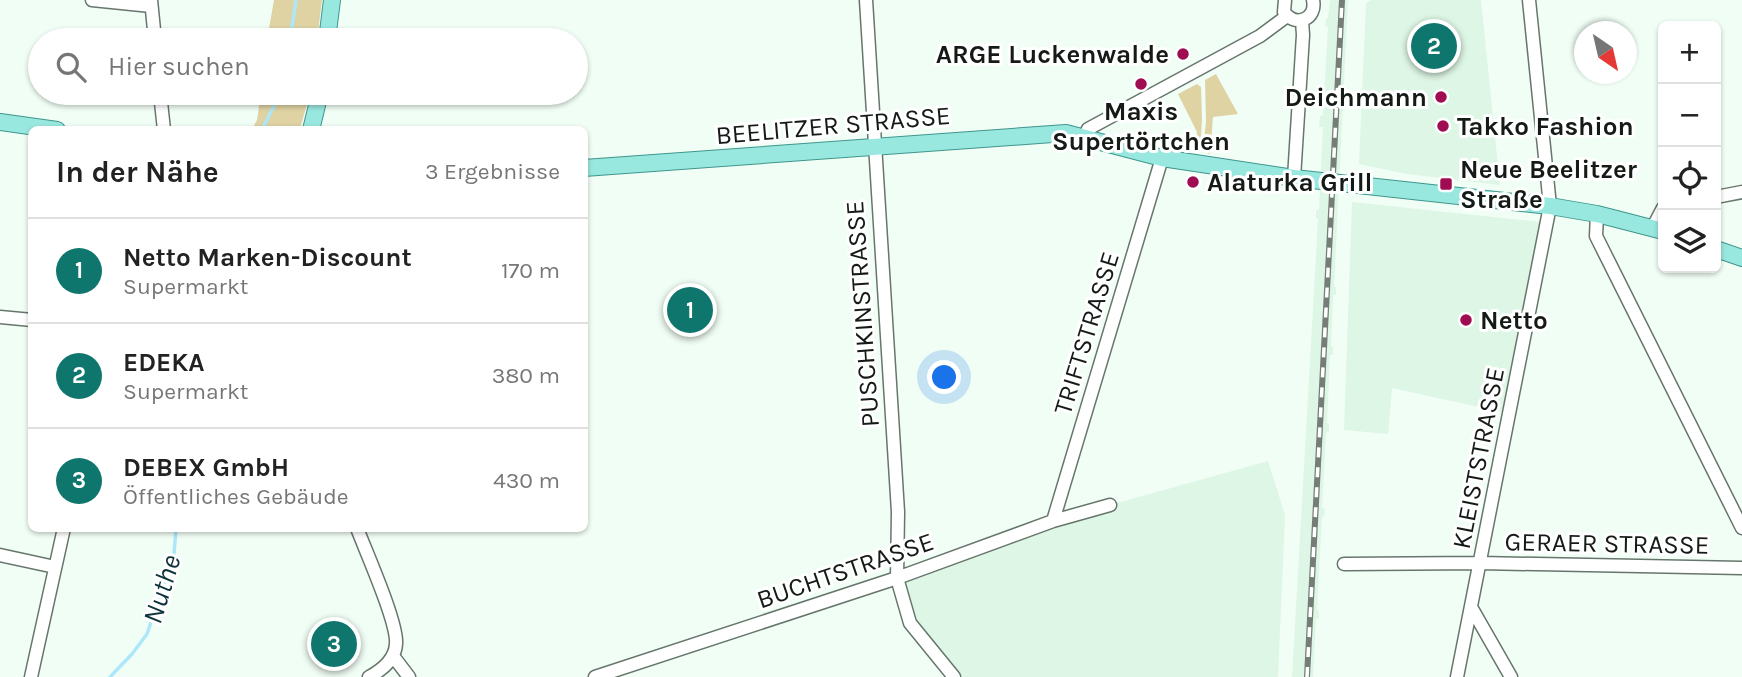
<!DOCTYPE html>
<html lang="de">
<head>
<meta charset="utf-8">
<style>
	:root { --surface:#fff; --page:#f6f6f6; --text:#222; --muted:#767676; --line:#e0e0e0; --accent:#0f766e }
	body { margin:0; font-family:Karla,sans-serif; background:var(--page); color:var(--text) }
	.controls { position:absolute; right:21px; top:21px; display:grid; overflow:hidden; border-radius:10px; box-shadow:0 2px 5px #0004 }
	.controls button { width:63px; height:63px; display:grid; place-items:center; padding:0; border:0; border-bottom:2px solid var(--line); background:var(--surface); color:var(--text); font:35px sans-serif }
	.compass { position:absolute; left:1574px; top:21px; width:63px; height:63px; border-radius:50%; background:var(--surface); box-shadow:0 2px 5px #0004; rotate:146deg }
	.you { position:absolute; left:945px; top:378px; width:24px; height:24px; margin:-18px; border:5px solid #fff; border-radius:50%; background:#1a73e8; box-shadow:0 0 0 10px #1a73e833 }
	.badge { display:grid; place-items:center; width:46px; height:46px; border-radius:50%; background:var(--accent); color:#fff; font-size:23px; font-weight:700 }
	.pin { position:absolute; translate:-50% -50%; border:4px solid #fff; box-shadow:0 2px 7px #0006 }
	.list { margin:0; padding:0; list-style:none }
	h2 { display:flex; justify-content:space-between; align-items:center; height:91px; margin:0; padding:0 28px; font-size:30px }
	h2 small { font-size:23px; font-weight:400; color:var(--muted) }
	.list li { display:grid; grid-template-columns:46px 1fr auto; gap:21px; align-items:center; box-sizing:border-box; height:105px; padding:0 28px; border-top:2px solid var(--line) }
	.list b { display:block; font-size:26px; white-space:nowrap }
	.list p { margin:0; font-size:23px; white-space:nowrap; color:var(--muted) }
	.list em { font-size:23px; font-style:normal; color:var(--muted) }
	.icon { flex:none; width:38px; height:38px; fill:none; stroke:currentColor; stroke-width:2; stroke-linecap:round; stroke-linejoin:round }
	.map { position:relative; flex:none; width:1742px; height:677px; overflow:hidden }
	.search { position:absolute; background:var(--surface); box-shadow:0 2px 5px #0004; left:28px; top:28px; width:560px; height:77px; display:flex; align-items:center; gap:18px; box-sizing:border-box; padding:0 24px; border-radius:38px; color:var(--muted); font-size:26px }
	.panel { position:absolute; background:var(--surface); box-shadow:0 2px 5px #0004; left:28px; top:126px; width:560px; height:406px; border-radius:10px }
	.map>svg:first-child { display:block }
	.built { fill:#def6e5 }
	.green { fill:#dfd2a3 }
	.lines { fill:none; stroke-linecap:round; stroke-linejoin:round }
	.stream { stroke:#ace8f9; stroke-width:3.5 }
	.minor-casing { stroke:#67766c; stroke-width:15 }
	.major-casing { stroke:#3e968c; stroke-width:18 }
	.minor { stroke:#fff; stroke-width:12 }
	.major { stroke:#99e8e0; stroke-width:16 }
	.rail-casing { stroke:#747d76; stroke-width:6 }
	.rail { stroke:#fff; stroke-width:3.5; stroke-dasharray:10; stroke-linecap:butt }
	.poi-dot { fill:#a00c52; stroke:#fff; stroke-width:2.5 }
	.labels { text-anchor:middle; stroke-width:6; stroke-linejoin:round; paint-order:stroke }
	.poi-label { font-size:26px; font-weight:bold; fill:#141a15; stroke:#fff; text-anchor:start }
	.street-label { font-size:26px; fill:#141a15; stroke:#fff }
	.water-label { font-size:28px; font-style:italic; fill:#0c323b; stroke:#fff }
</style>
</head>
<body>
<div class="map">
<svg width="1742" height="677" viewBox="0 0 1742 677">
	<rect width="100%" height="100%" fill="#f1fef5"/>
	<path class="built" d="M1330,0H1348L1334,287H1336V295H1333L1331,346L1333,347V355H1330L1327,423L1329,424V432H1326L1322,508L1325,509L1324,517H1322L1317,610H1319V618L1316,619L1313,677H1292L1316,256L1318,218H1316V210H1319L1320,190L1323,127H1319L1320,116L1323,115L1328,27L1325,26L1326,19L1328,18Z
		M1371,0H1481L1500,185L1407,174L1359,164L1366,3Z
		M1352,202L1541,222L1502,412L1392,388L1388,434L1344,430Z
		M1268,461L1285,515L1278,677H954L910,623L897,578L1110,505Z"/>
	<path class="green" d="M274,0H322L317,40H267Z
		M1216,74L1238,114L1213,117L1210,154L1203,152L1206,121L1205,80Z
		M1197,84L1201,87L1202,120L1200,152L1195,151L1197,132L1178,94Z
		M261,93H310L300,129H252L257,120Z"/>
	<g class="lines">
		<path class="stream" d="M290,40L296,0
			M262,130L280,93
			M110,677L132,654L147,634L174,554L176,528"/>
		<g class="minor-casing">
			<path id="minor" d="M92,0L151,6
				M151,0L155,40
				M866,0L898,512L897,578L910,623L954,677
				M1285,0L1284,12C1296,28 1317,19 1313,0
				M160,93L164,130
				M1085,136L1088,129L1260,36L1287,16
				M1294,178L1303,35L1302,21
				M1716,197L1742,192
				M1597,214L1596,236L1742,528
				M1653,227L1663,208
				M0,317L32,320
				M1053,521L1162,158
				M357,528C366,552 398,623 396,644C395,660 382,670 369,677
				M0,555L55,567
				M1344,564L1480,563L1742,568
				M1471,607L1511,677
				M393,656L409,677
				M31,677L64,528
				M595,677L897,578L1053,521L1110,505
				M1457,677L1550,206L1529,0"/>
		</g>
		<g class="major-casing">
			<path id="major" d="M327,40L332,0
				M0,122L57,130
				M311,130L320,93
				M584,168L1066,133L1162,158L1294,178L1550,206L1597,214L1663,231
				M1716,249L1742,258"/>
		</g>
		<use href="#minor" class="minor"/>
		<use href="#major" class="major"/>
		<g class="rail-casing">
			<path id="rail" d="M1307,677L1342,0"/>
		</g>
		<use href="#rail" class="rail"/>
	</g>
	<g class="poi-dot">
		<circle cx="1183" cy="54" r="7"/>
		<circle cx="1141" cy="84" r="7"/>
		<circle cx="1441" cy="97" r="7"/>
		<circle cx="1443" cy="126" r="7"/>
		<circle cx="1193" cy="182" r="7"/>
		<rect x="1439" y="177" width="14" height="14" rx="3.5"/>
		<circle cx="1466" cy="320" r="7"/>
	</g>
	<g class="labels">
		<g class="poi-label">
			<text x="1169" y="63" text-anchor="end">ARGE Luckenwalde</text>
			<text x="1427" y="106" text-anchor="end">Deichmann</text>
			<text x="1141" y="120" text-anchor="middle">Maxis<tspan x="1141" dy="30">Supertörtchen</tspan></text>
			<text x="1457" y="135">Takko Fashion</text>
			<text x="1460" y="178">Neue Beelitzer<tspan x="1460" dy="30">Straße</tspan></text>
			<text x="1207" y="191">Alaturka Grill</text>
			<text x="1480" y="329">Netto</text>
		</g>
		<g class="street-label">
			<text transform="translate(833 125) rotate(-5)" y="9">BEELITZER STRASSE</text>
			<text transform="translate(862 314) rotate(-94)" y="9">PUSCHKINSTRASSE</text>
			<text transform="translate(1086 333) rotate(-73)" y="9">TRIFTSTRASSE</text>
			<text transform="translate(1478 458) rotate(-79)" y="9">KLEISTSTRASSE</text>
			<text transform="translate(1607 543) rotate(1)" y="9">GERAER STRASSE</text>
			<text transform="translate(845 570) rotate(-19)" y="9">BUCHTSTRASSE</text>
		</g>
		<g class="water-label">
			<text transform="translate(161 589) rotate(-73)" y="10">Nuthe</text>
		</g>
	</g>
</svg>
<div class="controls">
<button>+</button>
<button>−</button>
<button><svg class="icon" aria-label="locate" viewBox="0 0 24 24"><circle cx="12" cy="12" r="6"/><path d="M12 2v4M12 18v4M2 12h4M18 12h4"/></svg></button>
<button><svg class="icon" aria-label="layers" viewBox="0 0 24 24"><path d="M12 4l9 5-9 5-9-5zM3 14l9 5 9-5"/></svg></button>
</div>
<svg class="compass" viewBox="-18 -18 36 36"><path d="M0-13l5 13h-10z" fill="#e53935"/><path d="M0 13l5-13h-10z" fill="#767676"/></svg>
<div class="you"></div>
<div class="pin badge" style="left:690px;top:310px">1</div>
<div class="pin badge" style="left:1434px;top:46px">2</div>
<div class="pin badge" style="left:334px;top:644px">3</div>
<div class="search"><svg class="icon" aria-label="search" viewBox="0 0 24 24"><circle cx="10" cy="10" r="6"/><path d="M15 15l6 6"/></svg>Hier suchen</div>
<section class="panel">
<h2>In der Nähe<small>3 Ergebnisse</small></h2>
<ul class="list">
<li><span class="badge">1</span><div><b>Netto Marken-Discount</b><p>Supermarkt</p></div><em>170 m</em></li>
<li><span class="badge">2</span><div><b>EDEKA</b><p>Supermarkt</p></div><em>380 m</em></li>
<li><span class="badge">3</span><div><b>DEBEX GmbH</b><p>Öffentliches Gebäude</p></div><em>430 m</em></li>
</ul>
</section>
</div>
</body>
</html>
